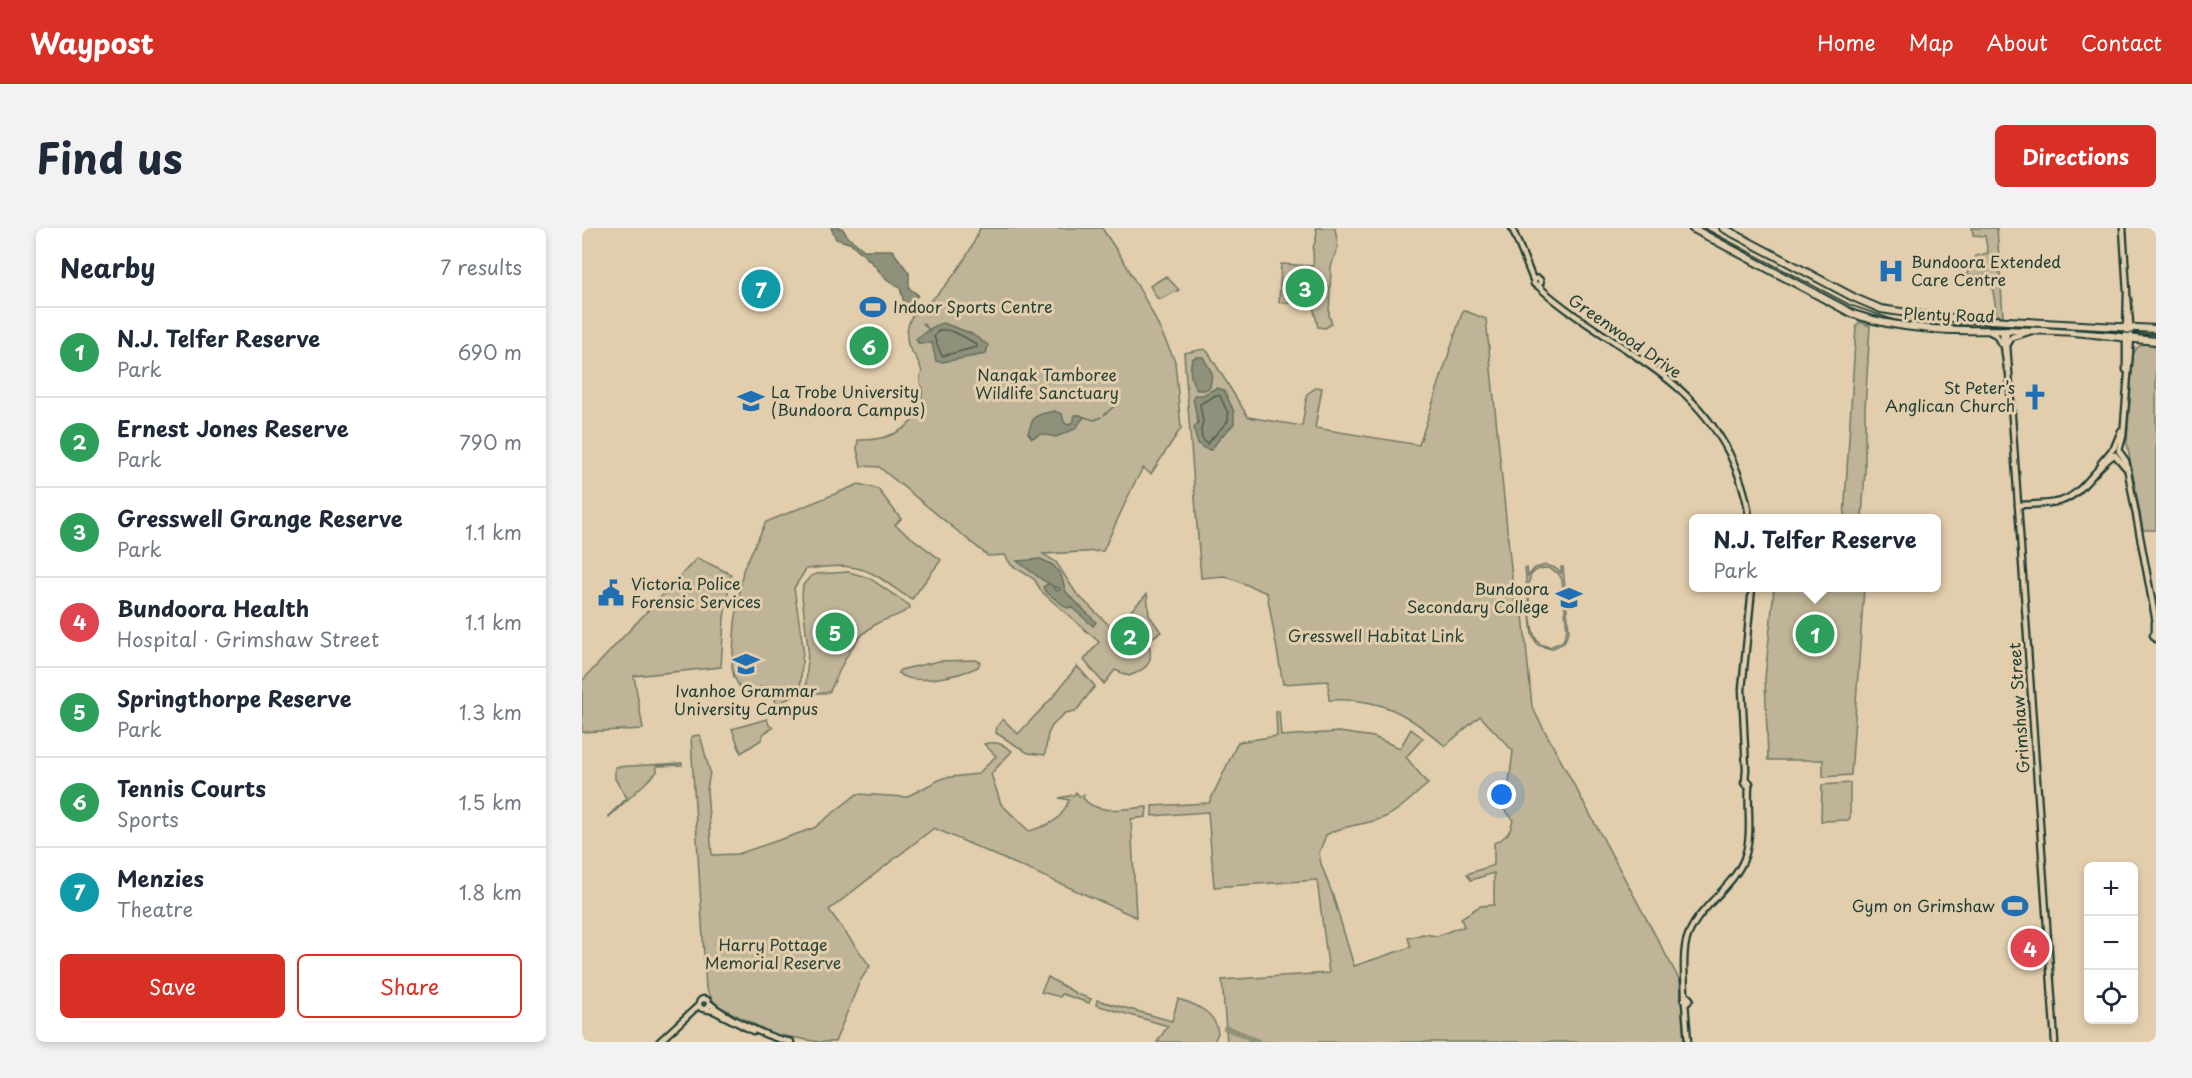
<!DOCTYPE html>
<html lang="en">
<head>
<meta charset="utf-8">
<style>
	:root { --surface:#fff; --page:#f2f2f3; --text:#1f2937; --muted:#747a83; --line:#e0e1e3; --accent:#d93025 }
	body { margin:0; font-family:"Playpen Sans",sans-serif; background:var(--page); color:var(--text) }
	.controls { position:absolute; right:18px; bottom:18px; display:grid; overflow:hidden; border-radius:9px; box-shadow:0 3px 9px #0003 }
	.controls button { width:54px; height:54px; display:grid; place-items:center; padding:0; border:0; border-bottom:2px solid var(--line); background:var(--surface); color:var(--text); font:30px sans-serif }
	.you { position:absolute; left:920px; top:567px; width:21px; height:21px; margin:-15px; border:4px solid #fff; border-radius:50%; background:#1a73e8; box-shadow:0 0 0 9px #1a73e833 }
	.badge { display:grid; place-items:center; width:39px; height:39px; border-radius:50%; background:var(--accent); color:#fff; font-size:20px; font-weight:700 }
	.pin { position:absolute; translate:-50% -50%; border:3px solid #fff; box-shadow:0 2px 6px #0006 }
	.popup { position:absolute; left:1107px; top:286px; width:252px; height:78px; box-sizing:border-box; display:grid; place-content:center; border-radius:9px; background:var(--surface); filter:drop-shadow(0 2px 4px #0005); font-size:20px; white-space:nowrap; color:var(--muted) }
	.popup b { font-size:22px; color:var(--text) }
	.popup::after { content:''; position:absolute; left:50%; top:100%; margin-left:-12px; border:12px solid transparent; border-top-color:var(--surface) }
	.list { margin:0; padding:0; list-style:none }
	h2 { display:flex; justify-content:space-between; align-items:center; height:78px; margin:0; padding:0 24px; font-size:26px }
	h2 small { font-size:20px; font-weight:400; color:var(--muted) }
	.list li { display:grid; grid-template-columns:39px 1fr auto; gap:18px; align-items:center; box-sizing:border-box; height:90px; padding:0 24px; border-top:2px solid var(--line) }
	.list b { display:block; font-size:22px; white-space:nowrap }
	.list p { margin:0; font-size:20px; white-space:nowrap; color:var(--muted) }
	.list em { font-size:20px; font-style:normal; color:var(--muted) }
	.actions { display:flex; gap:12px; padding:18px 24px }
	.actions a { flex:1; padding:14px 0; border:2px solid var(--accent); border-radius:9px; text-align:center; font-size:21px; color:var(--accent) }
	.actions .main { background:var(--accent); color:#fff }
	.icon { flex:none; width:33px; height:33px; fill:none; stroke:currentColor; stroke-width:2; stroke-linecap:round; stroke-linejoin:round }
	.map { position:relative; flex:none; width:1574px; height:814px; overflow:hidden; border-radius:9px }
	header { display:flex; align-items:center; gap:36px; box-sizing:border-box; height:84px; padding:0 30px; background:var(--accent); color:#fff }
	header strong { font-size:28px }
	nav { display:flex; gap:33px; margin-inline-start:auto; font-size:21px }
	.intro { display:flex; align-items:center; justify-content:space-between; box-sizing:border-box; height:144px; padding:0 36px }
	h1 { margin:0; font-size:42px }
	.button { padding:15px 27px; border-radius:9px; background:var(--accent); color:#fff; font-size:21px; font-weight:700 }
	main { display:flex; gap:36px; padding:0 36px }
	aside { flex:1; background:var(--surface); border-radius:9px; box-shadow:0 3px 9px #0003 }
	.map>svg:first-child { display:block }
	.green { fill:#bfb497; stroke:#6f7866; stroke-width:1.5; fill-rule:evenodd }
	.water { fill:#90917a; stroke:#636f5e; stroke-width:1.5 }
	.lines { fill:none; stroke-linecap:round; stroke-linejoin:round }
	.shore { stroke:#4c5f50; stroke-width:1.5 }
	.stream { stroke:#636f5e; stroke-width:1.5 }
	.river { stroke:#90917a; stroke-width:6 }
	.secondary-casing { stroke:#1f3d34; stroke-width:9 }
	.primary-casing { stroke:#1f3d34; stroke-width:9 }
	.highway-casing { stroke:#1f3d34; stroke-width:10 }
	.secondary { stroke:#e2cead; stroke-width:4.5 }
	.primary { stroke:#e2cead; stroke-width:4.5 }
	.highway { stroke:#e2cead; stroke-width:6 }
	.tram { stroke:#1f3d34; stroke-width:1.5 }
	.labels { text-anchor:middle; stroke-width:6; stroke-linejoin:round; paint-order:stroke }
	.poi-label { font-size:16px; fill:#1f3d34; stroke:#e2cead; text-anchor:start }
	.street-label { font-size:16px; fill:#1f3d34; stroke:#e2cead }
	.park-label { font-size:16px; fill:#274339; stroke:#e2cead }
</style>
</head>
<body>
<header>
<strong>Waypost</strong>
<nav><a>Home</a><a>Map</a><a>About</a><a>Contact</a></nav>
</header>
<div class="intro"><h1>Find us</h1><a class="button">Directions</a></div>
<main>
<aside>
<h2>Nearby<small>7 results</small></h2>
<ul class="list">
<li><span class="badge" style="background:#2e9e5b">1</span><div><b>N.J. Telfer Reserve</b><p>Park</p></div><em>690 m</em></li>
<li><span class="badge" style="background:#2e9e5b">2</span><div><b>Ernest Jones Reserve</b><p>Park</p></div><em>790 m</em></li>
<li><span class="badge" style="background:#2e9e5b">3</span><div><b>Gresswell Grange Reserve</b><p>Park</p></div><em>1.1 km</em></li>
<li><span class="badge" style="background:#e0444e">4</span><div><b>Bundoora Health</b><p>Hospital · Grimshaw Street</p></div><em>1.1 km</em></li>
<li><span class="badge" style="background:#2e9e5b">5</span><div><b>Springthorpe Reserve</b><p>Park</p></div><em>1.3 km</em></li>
<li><span class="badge" style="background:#2e9e5b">6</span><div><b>Tennis Courts</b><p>Sports</p></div><em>1.5 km</em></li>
<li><span class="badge" style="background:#0f9aa8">7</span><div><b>Menzies</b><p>Theatre</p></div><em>1.8 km</em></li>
</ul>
<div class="actions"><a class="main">Save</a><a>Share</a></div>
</aside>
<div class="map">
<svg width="1574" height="814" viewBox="0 0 1574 814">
	<rect width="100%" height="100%" fill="#e2cead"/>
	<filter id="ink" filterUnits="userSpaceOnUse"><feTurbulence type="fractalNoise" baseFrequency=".0167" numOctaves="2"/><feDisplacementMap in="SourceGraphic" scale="12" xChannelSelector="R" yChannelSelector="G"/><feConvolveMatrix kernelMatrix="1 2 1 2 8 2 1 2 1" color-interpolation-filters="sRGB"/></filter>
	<g filter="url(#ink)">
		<path class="green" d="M398,0H520L543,35L569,82L593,133L599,200L569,246L561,240L551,258L521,323L461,326L474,334L494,365L531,401L565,366L567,387L579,404L566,412C572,433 568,440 547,448L533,442L522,456L502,432L517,414L460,364L452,351L429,337L423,327L406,328L297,239L279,238L275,221L276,212C306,213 341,200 340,163C340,159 337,154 338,150C339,141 341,149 339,141C337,132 332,128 328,121C323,113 325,98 329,90C334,81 342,78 349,72C368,56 390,23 398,0Z
			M734,0H753L756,18L749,39L747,87L750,96L743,100L736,99L731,78L697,74L699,36L731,38C732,32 731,26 731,21C732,13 737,9 734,0Z
			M1390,0H1415L1421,88L1415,87L1408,46L1378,49L1386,45L1385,40L1395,38L1393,28L1406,25L1403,8L1391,7Z
			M584,48L597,62L579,71L575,70L568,58Z
			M881,82L904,91L933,380L940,376L950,479L1098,753L1102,814H645L640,752L747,745L735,652L632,659L626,584L570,588V578L627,575L656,514L695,508L694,483H697L699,508L757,504L792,509L818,520L829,501L841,510L824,529L846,556C831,568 814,587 795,592C777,598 761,597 744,607L737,625L739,636L751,668L772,738L829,719L826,710L841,706L856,708L875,700L882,699L879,690L898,678L912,677V645L889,652L885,646L912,637V615C925,609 929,604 931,591L915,574L926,563L931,523L898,488L863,518C825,485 798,469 747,472L746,453L701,456L685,365L643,348L619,350L602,125L622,121L626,124L666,189L720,198L725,166L735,159L740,160L733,200L837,217Z
			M1278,94L1288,98L1283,181V244L1280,290H1262L1274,98Z
			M294,105L299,128L281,132L276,109Z
			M1561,116L1574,118V302H1561L1545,215L1551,126L1555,120Z
			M277,256L296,261L319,291L313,297L359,332L330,371C318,365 309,357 298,350C274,334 251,338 224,341L212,360L221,419L218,465L195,476L186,458L160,463L152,449L150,438L153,395L161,342L184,294Z
			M115,330L149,346L142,390L139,439L52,448L61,501L0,504V453Z
			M964,337L973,340L979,345V339H981L987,403L982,415L969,421L956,417L950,407L943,340H945L946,348L953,340ZM966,340L976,345L980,352L985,402L981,413L968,419C961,418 956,416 953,409C949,401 944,355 949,347C953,341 959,340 966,340Z
			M267,344L287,350L327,377L328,380C319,388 304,390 294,396C269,411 260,438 248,463L244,465H228L224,460L226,420L220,368L221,357L229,348L234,346Z
			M1192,360H1282L1269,547L1241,549V532H1186L1183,450Z
			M394,432L398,434L396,439C379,447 331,459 316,445L318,442L357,433Z
			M495,438L513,458L494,483L483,485L470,498L466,506L463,527L446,525L414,505L415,498L421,491L436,506L470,470Z
			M185,491L187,497L191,500L182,505L179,512L159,525L150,501Z
			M118,507L128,544L125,562L130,627L156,626L232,600L275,566L324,569L361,550L396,546L414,528L402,516C414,513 421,516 430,523L409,546L419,576L447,603C469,596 478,594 487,572L477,570L492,567L494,564L497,568L502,567L501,570C515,588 544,580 565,579L564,589L549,591L554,689L352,600L247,682L288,738L278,753L253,814H237L192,806L134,777L124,761L109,511L111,508Z
			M100,535V537L75,538V544L27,589L26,588L45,570L33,551V539Z
			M1268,555V590L1266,592L1239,593L1240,557Z
			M466,749L495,766L509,771L507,775L480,766L478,769L459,764Z
			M596,771C613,776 634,784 636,805L632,814H575L586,798L514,777L515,772L590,793Z"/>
		<path class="water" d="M249,0H260L266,9L282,22H310L327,45V60L336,67L324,82L318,60L303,50L292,37L270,16L254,11Z
			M361,95L388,105L406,117L404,126L360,134L354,133L350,115H336L334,111C342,105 351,97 361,95Z
			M614,129H621L630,145L628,159L623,162H615C608,152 607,143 610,131Z
			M634,160L642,162L652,184V196L638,210L629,222C615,220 614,213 612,199L616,195L611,170L612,167H621Z
			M472,183L480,186L482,194L486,197L492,193V187H498L502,189L493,201L474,209L459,206L450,210L446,205C452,186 451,188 472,183Z
			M459,331L471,337L479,347L484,364L514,394L511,398L489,379L485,380L464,364L461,359L467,355L475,363L478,361L476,359L474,360L459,351L435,333Z"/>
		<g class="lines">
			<path class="shore" d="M357,102C369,100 384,110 394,116L395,119L360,128L352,109Z
				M634,167L638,168L646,185V193L625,216L620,210L619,202L621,194L618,176Z"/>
			<path class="stream" d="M341,95L348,103
				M522,187L536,175
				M502,189L513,192L519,189"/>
			<path class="river" d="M644,800L657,805
				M660,806L676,814"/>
			<g class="secondary-casing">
				<path id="secondary" d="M930,0L952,54
					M951.5 54a3.5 3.5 0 1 1 7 0a3.5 3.5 0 1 1-7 0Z
					M956,58C1022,118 1104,140 1147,225C1157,246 1165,267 1167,290
					M1544,142V110
					M1532,220L1539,203
					M1537,223L1544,233L1574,394
					M1537,223L1541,208L1549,110
					M1533,227L1545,241
					M1519,235L1530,222
					M1436,277C1450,276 1465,277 1479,273C1501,266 1513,239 1532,227
					M1574,403L1571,407L1574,411
					M1573,404V394
					M1165,553L1168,555L1165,558L1162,555Z
					M1163,554L1164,541L1160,461L1170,360
					M1105,768L1108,771L1105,775L1102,772Z
					M1103,769C1103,751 1100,732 1104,714C1113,680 1149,663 1162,631C1171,607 1165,582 1167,558
					M117 776a5 5 0 1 1 10 0a5 5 0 1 1-10 0Z
					M1103,774L1106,814
					M127,775C143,789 188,811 209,814
					M123,781L132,783L171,803
					M77,814L117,777"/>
			</g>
			<g class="primary-casing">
				<path id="primary" d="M1541,0L1545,64L1544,110
					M1546,70L1549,110
					M1420,102L1425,141
					M1424,102L1473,814
					M1407,103L1414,107L1419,116
					M1426,116L1430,109L1446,104"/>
			</g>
			<g class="highway-casing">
				<path id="highway" d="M1110,0L1271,86C1338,109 1404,100 1473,103C1507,104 1540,110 1574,113
					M1141,0L1273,70L1299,81L1352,89L1574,101"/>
			</g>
			<use href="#secondary" class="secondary"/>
			<use href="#primary" class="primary"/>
			<use href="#highway" class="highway"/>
			<path class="tram" d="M1122,0L1268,77L1312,92L1338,96L1456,99L1574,107"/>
		</g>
	</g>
	<defs>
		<g id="hospital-bare" transform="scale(2.07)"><path d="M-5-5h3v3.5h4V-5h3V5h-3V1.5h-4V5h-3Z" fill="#1f6fb2" stroke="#e2cead" stroke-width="2.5" paint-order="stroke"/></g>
		<g id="stadium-bare" transform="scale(2.07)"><path d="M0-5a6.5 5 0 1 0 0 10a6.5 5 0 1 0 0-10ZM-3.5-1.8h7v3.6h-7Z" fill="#1f6fb2" stroke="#e2cead" stroke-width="2.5" paint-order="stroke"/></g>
		<g id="church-bare" transform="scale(2.07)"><path d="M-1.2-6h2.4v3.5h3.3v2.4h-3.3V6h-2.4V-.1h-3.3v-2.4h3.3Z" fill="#1f6fb2" stroke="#e2cead" stroke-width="2.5" paint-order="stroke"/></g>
		<g id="university-bare" transform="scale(2.07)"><path d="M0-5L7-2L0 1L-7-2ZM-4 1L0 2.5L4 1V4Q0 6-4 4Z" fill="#1f6fb2" stroke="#e2cead" stroke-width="2.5" paint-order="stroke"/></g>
		<g id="civic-bare" transform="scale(2.07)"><path d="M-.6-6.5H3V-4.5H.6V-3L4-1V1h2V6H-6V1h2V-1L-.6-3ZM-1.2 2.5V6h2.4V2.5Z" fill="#1f6fb2" stroke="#e2cead" stroke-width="2.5" paint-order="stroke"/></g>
		<g id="school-bare" transform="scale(2.07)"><path d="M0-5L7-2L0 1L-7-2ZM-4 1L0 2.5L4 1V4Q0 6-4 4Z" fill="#1f6fb2" stroke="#e2cead" stroke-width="2.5" paint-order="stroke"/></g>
	</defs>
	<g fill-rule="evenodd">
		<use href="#hospital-bare" x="1309" y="43"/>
		<use href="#stadium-bare" x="291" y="79"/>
		<use href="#church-bare" x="1453" y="169"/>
		<use href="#university-bare" x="169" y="173"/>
		<use href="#civic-bare" x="29" y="365"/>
		<use href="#school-bare" x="987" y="370"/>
		<use href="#school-bare" x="164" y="436"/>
		<use href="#stadium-bare" x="1433" y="678"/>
	</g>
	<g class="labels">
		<g class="poi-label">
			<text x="1329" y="40">Bundoora Extended<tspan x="1329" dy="18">Care Centre</tspan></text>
			<text x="311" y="85">Indoor Sports Centre</text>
			<text x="1433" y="166" text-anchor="end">St Peter’s<tspan x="1433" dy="18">Anglican Church</tspan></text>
			<text x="189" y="170">La Trobe University<tspan x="189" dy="18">(Bundoora Campus)</tspan></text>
			<text x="49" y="362">Victoria Police<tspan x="49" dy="18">Forensic Services</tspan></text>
			<text x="967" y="367" text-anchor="end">Bundoora<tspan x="967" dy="18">Secondary College</tspan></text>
			<text x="164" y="469" text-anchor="middle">Ivanhoe Grammar<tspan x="164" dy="18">University Campus</tspan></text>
			<text x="1413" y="684" text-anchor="end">Gym on Grimshaw</text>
		</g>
		<g class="street-label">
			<text transform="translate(1367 87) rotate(2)" y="6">Plenty Road</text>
			<text transform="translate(1043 108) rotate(35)" y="6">Greenwood Drive</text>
			<text transform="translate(1437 480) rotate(-94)" y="6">Grimshaw Street</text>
		</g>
		<g class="park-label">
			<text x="465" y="153">Nangak Tamboree<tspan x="465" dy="18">Wildlife Sanctuary</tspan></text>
			<text x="794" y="414">Gresswell Habitat Link</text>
			<text x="191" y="723">Harry Pottage<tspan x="191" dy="18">Memorial Reserve</tspan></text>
		</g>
	</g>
</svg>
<div class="controls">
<button>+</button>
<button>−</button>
<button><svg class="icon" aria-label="locate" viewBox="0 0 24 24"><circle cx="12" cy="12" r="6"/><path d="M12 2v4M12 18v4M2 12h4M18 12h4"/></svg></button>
</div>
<div class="you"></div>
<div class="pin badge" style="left:1233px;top:406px;background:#2e9e5b">1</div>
<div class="popup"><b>N.J. Telfer Reserve</b>Park</div>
<div class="pin badge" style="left:548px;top:408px;background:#2e9e5b">2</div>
<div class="pin badge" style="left:723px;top:60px;background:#2e9e5b">3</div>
<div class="pin badge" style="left:1448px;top:720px;background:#e0444e">4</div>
<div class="pin badge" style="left:253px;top:404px;background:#2e9e5b">5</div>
<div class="pin badge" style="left:287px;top:118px;background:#2e9e5b">6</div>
<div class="pin badge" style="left:179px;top:61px;background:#0f9aa8">7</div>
</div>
</main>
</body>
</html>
